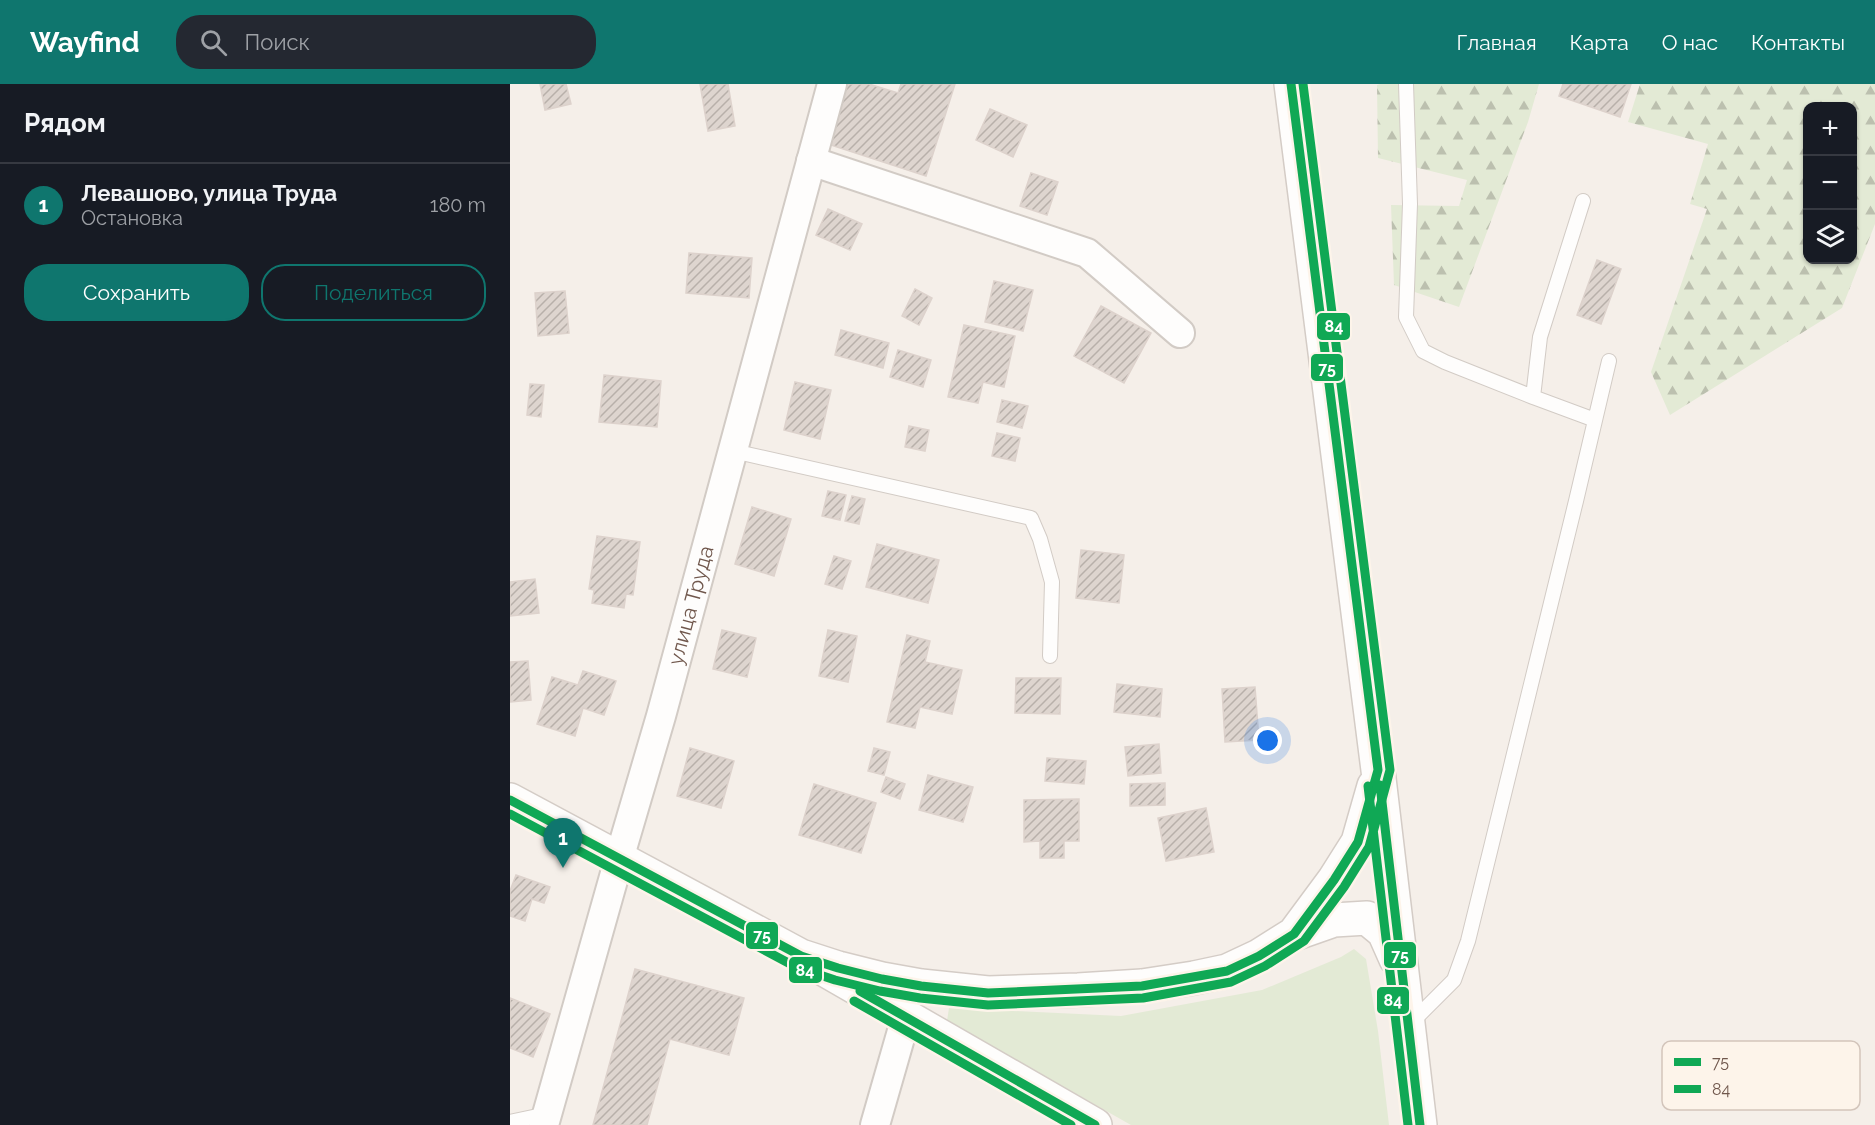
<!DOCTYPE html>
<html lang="ru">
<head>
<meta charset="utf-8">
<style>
	:root { --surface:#171b24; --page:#242831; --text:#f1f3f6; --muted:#9ea1a6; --line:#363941; --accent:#0f766e }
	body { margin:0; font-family:Raleway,sans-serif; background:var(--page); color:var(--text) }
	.controls { position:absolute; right:18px; top:18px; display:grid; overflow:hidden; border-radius:12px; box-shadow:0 2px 4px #0004 }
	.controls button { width:54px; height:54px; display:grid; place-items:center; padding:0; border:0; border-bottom:2px solid var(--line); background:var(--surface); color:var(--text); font:30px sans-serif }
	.you { position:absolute; left:758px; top:657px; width:21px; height:21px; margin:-15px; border:4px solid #fff; border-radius:50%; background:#1a73e8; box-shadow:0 0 0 9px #1a73e833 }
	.badge { display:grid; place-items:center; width:39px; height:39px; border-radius:50%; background:var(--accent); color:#fff; font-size:20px; font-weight:700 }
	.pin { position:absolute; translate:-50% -50px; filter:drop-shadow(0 2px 3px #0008) }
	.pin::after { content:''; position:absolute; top:32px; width:21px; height:18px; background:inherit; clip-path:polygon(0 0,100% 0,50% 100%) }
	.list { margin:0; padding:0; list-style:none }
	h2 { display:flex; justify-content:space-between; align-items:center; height:78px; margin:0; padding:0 24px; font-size:26px }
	h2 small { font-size:20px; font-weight:400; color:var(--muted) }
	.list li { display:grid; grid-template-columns:39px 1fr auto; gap:18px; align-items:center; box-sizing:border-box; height:84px; padding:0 24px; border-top:2px solid var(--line) }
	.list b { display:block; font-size:22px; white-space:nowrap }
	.list p { margin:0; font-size:20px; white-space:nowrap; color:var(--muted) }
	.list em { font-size:20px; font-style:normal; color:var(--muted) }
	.actions { display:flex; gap:12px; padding:18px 24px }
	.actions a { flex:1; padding:14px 0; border:2px solid var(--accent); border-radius:24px; text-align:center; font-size:21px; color:var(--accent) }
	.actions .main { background:var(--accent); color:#fff }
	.icon { flex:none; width:33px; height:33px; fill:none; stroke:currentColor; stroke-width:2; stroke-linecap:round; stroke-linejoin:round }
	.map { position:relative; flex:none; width:1365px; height:1041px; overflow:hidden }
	header { display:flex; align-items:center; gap:36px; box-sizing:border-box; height:84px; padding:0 30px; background:var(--accent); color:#fff }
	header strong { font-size:28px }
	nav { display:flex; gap:33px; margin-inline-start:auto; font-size:21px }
	.search { width:420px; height:54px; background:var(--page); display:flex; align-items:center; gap:15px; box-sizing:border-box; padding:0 21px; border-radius:24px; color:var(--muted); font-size:22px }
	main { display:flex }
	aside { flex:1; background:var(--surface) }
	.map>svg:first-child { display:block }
	.grass { fill:#e3ead5 }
	.forest { fill:url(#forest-firs); fill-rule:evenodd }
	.building { fill:url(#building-hatch); stroke:#ddd2cc; stroke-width:1.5 }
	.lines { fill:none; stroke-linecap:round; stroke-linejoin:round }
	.lane-casing { stroke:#d2cbc5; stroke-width:16 }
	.street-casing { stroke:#d2cbc5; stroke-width:32 }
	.secondary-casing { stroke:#d4ccc6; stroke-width:36 }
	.lane { stroke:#fefdfc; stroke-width:14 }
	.street { stroke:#fefdfc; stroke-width:28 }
	.secondary { stroke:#fefdfc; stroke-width:33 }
	.bus-1-casing { stroke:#fdf4ea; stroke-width:14 }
	.bus-2-casing { stroke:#fdf4ea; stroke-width:14 }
	.bus-1 { stroke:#10a855; stroke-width:9 }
	.bus-2 { stroke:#10a855; stroke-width:9 }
	.labels { text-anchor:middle; stroke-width:5; stroke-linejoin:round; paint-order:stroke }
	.street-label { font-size:21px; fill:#70574c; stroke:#fdf4ea }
	.key { fill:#fdf4ea; stroke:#d3c5bb; stroke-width:1.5 }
	.key-label { font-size:16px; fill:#70574c }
	.line-badge { stroke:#fdf4ea; stroke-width:2 }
	.badge-label { font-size:16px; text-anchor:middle; font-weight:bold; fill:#fff }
</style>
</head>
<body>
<header>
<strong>Wayfind</strong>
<div class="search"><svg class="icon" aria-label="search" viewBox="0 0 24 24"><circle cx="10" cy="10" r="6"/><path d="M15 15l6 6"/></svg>Поиск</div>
<nav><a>Главная</a><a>Карта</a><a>О нас</a><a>Контакты</a></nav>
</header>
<main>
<aside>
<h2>Рядом<small></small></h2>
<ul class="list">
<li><span class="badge">1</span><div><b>Левашово, улица Труда</b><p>Остановка</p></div><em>180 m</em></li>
</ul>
<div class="actions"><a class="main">Сохранить</a><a>Поделиться</a></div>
</aside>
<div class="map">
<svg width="1365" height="1041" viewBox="0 0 1365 1041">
	<defs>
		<pattern id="forest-firs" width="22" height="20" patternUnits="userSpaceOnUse" patternTransform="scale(1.5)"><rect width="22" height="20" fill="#e3ead5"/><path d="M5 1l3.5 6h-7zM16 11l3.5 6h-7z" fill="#bcc0af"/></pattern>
		<pattern id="building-hatch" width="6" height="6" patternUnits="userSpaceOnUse" patternTransform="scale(1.5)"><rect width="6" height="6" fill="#ded5cf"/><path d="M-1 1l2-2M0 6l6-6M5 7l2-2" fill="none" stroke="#b8b0aa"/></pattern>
	</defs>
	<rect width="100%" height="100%" fill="#f5efe9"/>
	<path class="grass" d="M844,865L856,875L868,947L879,1041H621L437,937L439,924L611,932L752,906L831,873Z"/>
	<path class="forest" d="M870,0H1029L1018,38L949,223L884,201L881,121L949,122L957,96L868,74L867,1Z
		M1130,0H1365V140L1332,224L1160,331L1141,288L1197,125L1180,120L1198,60L1118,38ZM1342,22V176H1298V22Z"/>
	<path class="building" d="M30,0H56L61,20L35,26Z
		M190,0H218L225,42L198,47Z
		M337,0H359L388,9L391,0H445L416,92L318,60Z
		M1053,0H1121L1110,33L1049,12Z
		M480,25L517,41L503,73L466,56Z
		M521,89L548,98L537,131L510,122Z
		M318,125L352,140L340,166L306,151Z
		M179,169L242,174L239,214L176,209Z
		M1087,176L1111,185L1091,240L1067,231Z
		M484,197L523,206L513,247L475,238Z
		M405,205L422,214L409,241L392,232Z
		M55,207L59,249L28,252L25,209Z
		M591,222L641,249L614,299L564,272Z
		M454,241L505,252L494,303L473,298L468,319L438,313Z
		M331,246L379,259L373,284L325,271Z
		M388,266L421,276L413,303L380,293Z
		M94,291L151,297L147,343L89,338Z
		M285,298L321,306L310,355L274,346Z
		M20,300L34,301L31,333L17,331Z
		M492,316L518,322L512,344L487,338Z
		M399,342L419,346L415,367L395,363Z
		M487,349L510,354L505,377L482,372Z
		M318,407L336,411L330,436L312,432Z
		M342,412L355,415L349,440L335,437Z
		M242,423L281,435L264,492L225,480Z
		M87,452L130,458L123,511L116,510L114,524L82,519L84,506L79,505Z
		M367,460L429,476L418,519L356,503Z
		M571,466L614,471L609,519L566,514Z
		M324,472L341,477L332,505L315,500Z
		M25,495L29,529L0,532V498Z
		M212,546L246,554L237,593L203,585Z
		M318,546L347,552L338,598L309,592Z
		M397,551L420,557L415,578L452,586L442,630L410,623L405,644L377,638Z
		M18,577L21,616L0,618V578Z
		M73,587L106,597L94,631L73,624L65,652L27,640L42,593L68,601Z
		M506,594H551L550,630L505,629Z
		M607,600L652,605L650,633L604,628Z
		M745,603L749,656L715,658L712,605Z
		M649,660L651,689L618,692L615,663Z
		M180,664L224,677L211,724L167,712Z
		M364,664L380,668L374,691L358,687Z
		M537,674L576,677L574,700L535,697Z
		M418,691L463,703L453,738L409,726Z
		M376,693L395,700L390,715L371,708Z
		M655,699V721L620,722V700Z
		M304,700L366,719L351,769L289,751Z
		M569,715V757H554V774H530V757L514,758V716Z
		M696,724L704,768L656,777L648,734Z
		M6,791L40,803L34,819L22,815L15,837L0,832V807Z
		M125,885L234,914L219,971L160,955L137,1041H83Z
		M0,914L40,930L23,973L0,964Z"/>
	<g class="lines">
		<g class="lane-casing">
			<path id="lane" d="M896,0L900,120L896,233L913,267L935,278L1023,313
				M1073,117L1030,253L1023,313L1085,336
				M223,367L521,434L530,455L542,498L540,572
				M900,940L944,896L958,857L1066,417L1099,277
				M0,1038L37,1030"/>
		</g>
		<g class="street-casing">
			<g id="street">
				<path d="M301,77L577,169L670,249"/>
				<path id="s1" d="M34,1041L109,775L151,632L322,0"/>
				<path d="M365,1041L396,933"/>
			</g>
		</g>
		<g class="secondary-casing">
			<path id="secondary" d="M781,0L868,686L910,1041
				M0,716L291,872L585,1041
				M784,850L824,836L857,834L874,848L886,875
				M291,872L328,884L372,895L411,902L478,909L568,906L632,902L684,894L717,887L749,872L784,850L824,796L848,758L864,702"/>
		</g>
		<use href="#lane" class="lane"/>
		<use href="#street" class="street"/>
		<use href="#secondary" class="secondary"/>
		<g class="bus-1-casing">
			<path id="bus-1" d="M870,701L910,1041
				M0,716L291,872L328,884L372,895L411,902L478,909L632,902L717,887L749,872L784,850L824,796L848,758L868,686L781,0
				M350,907L585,1041"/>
		</g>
		<g class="bus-2-casing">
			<path id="bus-2" d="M858,702L898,1041
				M0,730L286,883L325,896L370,907L410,914L478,921L633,914L721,898L755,882L794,857L834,803L859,763L880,686L793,0
				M344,917L561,1041"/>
		</g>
		<use href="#bus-1" class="bus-1"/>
		<use href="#bus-2" class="bus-2"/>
	</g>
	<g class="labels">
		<g class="street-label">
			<text dy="7" stroke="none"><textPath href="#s1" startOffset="540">улица Труда</textPath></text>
		</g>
	</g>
	<rect x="1152" y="957" width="198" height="69" rx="9" class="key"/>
	<rect x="1164" y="974" width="27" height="8" fill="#10a855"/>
	<rect x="1164" y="1001" width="27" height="8" fill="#10a855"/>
	<g class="key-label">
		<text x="1202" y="984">75</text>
		<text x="1202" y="1011">84</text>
	</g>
	<g class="line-badge">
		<rect x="806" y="228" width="35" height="29" rx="6" fill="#10a855"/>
		<rect x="800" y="269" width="34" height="29" rx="6" fill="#10a855"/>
		<rect x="235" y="837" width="34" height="29" rx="6" fill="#10a855"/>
		<rect x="873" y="857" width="34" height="28" rx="6" fill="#10a855"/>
		<rect x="278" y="872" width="35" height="28" rx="6" fill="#10a855"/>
		<rect x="866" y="902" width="34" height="29" rx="6" fill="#10a855"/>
	</g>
	<g class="badge-label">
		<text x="824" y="248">84</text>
		<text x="817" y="290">75</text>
		<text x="252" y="857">75</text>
		<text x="890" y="877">75</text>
		<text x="295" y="892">84</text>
		<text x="883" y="922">84</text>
	</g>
</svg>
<div class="controls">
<button>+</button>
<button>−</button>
<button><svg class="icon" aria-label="layers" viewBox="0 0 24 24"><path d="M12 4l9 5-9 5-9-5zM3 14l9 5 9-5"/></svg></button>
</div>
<div class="you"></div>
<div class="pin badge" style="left:53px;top:784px">1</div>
</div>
</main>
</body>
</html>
